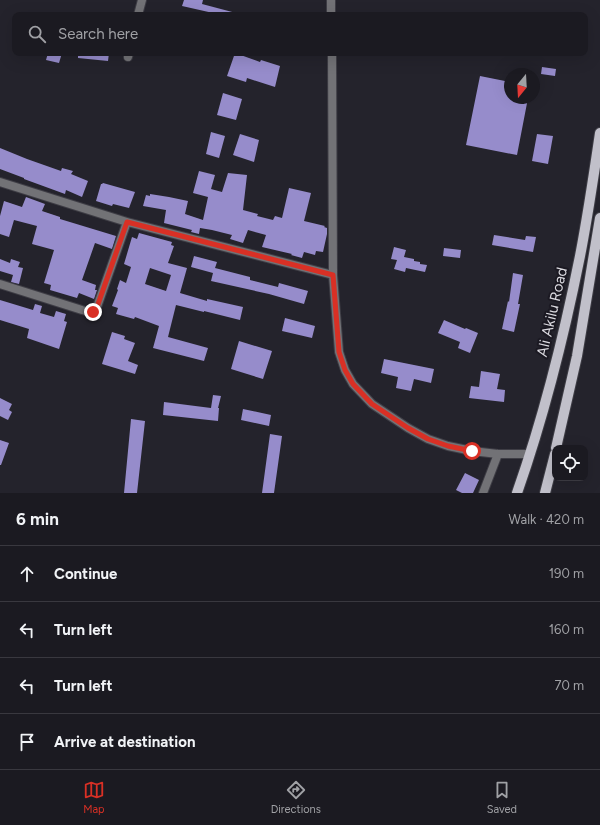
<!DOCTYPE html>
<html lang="en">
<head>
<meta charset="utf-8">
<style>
	:root { --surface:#1b1a21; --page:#24232a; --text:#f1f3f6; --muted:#a0a1a5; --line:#39383f; --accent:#d93025 }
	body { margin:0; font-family:Figtree,sans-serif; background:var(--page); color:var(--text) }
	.controls { position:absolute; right:12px; bottom:12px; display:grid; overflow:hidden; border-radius:8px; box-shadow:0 4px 16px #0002 }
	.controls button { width:36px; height:36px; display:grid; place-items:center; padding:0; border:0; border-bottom:1px solid var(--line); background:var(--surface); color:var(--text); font:20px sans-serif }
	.compass { position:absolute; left:504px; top:68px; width:36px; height:36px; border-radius:50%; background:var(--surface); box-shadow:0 4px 16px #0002; rotate:198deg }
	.stop { position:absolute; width:12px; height:12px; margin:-9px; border:3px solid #d93025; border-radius:50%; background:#fff }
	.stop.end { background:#d93025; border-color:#fff; box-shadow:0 1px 4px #0008 }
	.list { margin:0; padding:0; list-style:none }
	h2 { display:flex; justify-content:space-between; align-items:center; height:52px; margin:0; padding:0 16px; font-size:17px }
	h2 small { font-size:13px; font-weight:400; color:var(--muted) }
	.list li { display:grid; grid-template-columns:26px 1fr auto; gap:12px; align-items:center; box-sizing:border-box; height:56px; padding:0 16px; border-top:1px solid var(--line) }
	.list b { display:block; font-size:15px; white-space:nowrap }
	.list em { font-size:13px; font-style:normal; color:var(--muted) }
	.icon { flex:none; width:22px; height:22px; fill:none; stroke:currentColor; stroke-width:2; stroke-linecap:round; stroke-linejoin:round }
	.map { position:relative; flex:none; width:600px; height:493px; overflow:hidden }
	.search { position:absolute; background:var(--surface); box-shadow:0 4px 16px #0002; left:12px; right:12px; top:12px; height:44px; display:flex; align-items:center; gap:10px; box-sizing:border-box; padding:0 14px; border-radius:8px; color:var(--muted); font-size:15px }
	.sheet { height:276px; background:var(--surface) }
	nav { display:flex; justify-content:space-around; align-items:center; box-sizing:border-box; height:56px; border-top:1px solid var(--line); background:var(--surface); font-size:11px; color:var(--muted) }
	nav a { display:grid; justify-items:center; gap:2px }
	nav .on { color:var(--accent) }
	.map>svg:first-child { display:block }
	.building { fill:#968ccb; fill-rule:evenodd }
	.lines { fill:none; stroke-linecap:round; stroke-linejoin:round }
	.street-casing { stroke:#3e3d45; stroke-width:10 }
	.primary-casing { stroke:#3e3d45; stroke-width:12 }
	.street { stroke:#727276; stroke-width:8 }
	.primary { stroke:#c1c0ca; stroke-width:10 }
	.route { stroke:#d93025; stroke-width:5 }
	.labels { text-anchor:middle; stroke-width:4; stroke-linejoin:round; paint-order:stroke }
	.street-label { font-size:15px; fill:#dbdae0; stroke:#1b1922 }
</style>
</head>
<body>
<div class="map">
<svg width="600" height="493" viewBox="0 0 600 493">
	<rect width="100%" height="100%" fill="#24232c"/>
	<path class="building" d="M184,0H203L202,4L236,13V15H212L213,13L182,6Z
		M48,53H62L59,63L46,60Z
		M78,53H109L108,61L78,58Z
		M235,53L260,62L261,60L280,66L275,87L247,78L246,82L227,76Z
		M542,67L556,69L555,76L541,74Z
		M480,76L510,82V98H528L517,155L466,145Z
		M223,93L242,99L236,120L217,115Z
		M211,132L225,136L219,158L206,154Z
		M240,134L259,140L254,162L233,155Z
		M537,134L553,136L548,164L532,161Z
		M0,148L27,159L61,171L62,168L73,171L71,174L88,181L82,197L66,190L65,194L24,179V178L0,169Z
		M199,171L215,175L211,189L222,192L228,173L247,175L243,210L258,214L257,216L273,220L275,216L282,218L289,188L311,193L304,221L325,226L324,227L327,228V234L323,252L316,251L315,255L304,252L302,258L291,255L292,254L262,247L266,235L248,230L243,243L230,239L232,235L212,230L200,228L199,234L191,232L192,230L164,223L166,210L143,206L146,195L150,196V194L169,197L188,201L185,214L203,220L208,197L193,193Z
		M103,183L135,192L129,208L113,204L112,206L96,201L101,184H102Z
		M26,197L45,204L42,211L60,217V219L116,236L112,249L95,243L82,280L96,285L95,290H97L94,299L79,293L77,298L50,290L51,285L44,283L54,250L32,244L37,226L14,220L9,237L0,234V216L4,201L22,207Z
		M139,233L172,242L171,245L174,246L168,263L187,268L180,293L207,301V299L243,307L240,320L204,311V312L176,305L168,337L208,348L204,361L153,348L159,326L135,317L134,319L116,314L118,308L112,306L118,290L117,289L120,280L126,283L131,267L124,264L132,237L137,239ZM150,268L171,275L166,291L145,284Z
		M494,235L525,240L526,236L536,237L533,252L492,245Z
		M394,247L406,250L404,257L414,259V261L420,262V264L427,265L425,272L406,268L405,272L394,269L397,260L391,259Z
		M444,248L461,250L460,258L443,256Z
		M194,256L217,262L215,268L250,277V280L278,287L279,283L308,291L304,304L269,294L211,281L213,273L191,267Z
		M0,259L10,263L11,259L20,262L18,267L23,268L19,284L11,282L13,275L0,271Z
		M513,273L523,275L518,304H520L514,332L502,329L508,301L509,302Z
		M0,300L33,310L35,304L42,306L40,313L54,317L56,311L66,314L64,321L67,322L59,349L27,338L29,329L0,320Z
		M285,318L315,326L312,338L282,331Z
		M444,320L465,329L466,328L478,333L470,353L458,348L460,342L438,333Z
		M112,332L125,336L124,339L135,343L128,361L138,365L135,374L102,364Z
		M239,341L272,351L263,379L231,369Z
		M384,359L434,369L431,383L414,379L411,391L396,388L398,377L381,373Z
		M481,371L500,374L497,389L505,390L504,402L469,398L471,386L479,387Z
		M213,395L221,396L218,408H219L218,421L163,415L164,402L211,408Z
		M0,398L12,404L9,410L12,412L8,420L0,416Z
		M243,409L271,415L269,426L241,420Z
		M131,419L145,421L137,493H124Z
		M270,434L282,436L274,493H262Z
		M0,440L9,443L1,465H0Z
		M465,473L479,480L473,493H462L456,490Z"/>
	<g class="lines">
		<g class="street-casing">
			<path id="street" d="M331,0V15
				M138,15L142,0
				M332,53L333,275L339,352L345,370L353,384L372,404L408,428L428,439L448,446L472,451L498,454H530
				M128,57L129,53
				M0,182L127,222L333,275
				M0,284L82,310L93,313L97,307L127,222
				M483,493L498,454"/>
		</g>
		<g class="primary-casing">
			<path id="primary" d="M556,448L577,356L600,218
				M517,493C544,416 564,336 580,256C588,215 594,174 600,133
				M545,493L555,454"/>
		</g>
		<use href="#street" class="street"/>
		<use href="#primary" class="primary"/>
	</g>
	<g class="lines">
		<path class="route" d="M93,312L97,307L127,222L333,275L339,352L345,370L353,384L372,404L408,428L428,439L448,446L472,451"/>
	</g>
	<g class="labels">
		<g class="street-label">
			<text transform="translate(552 312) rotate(-77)" y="5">Ali Akilu Road</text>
		</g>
	</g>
</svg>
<div class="controls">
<button><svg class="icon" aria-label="locate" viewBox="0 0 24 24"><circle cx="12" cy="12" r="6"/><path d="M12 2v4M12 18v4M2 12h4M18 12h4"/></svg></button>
</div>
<svg class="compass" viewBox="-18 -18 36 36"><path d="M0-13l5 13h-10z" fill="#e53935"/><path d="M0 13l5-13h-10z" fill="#a0a1a5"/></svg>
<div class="stop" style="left:472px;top:451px"></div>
<div class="stop end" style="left:93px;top:312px"></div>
<div class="search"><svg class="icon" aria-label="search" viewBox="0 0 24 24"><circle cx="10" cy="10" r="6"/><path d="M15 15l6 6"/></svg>Search here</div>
</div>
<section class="sheet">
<h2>6 min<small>Walk · 420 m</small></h2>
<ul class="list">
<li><svg class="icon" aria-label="ahead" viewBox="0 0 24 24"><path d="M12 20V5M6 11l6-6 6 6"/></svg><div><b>Continue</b></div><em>190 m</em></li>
<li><svg class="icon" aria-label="left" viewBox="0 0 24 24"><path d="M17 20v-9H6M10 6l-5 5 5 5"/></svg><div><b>Turn left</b></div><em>160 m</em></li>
<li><svg class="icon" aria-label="left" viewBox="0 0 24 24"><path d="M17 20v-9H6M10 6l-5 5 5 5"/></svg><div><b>Turn left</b></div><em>70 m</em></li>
<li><svg class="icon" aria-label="arrive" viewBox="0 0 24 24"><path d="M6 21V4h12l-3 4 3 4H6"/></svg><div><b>Arrive at destination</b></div></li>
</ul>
</section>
<nav>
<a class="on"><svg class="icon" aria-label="map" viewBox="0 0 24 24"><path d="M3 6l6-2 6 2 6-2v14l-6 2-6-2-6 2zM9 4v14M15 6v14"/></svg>Map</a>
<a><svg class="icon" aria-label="directions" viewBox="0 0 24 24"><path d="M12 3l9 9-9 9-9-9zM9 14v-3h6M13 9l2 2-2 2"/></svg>Directions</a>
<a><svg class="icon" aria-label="saved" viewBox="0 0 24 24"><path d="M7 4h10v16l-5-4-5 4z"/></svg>Saved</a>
</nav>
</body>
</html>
